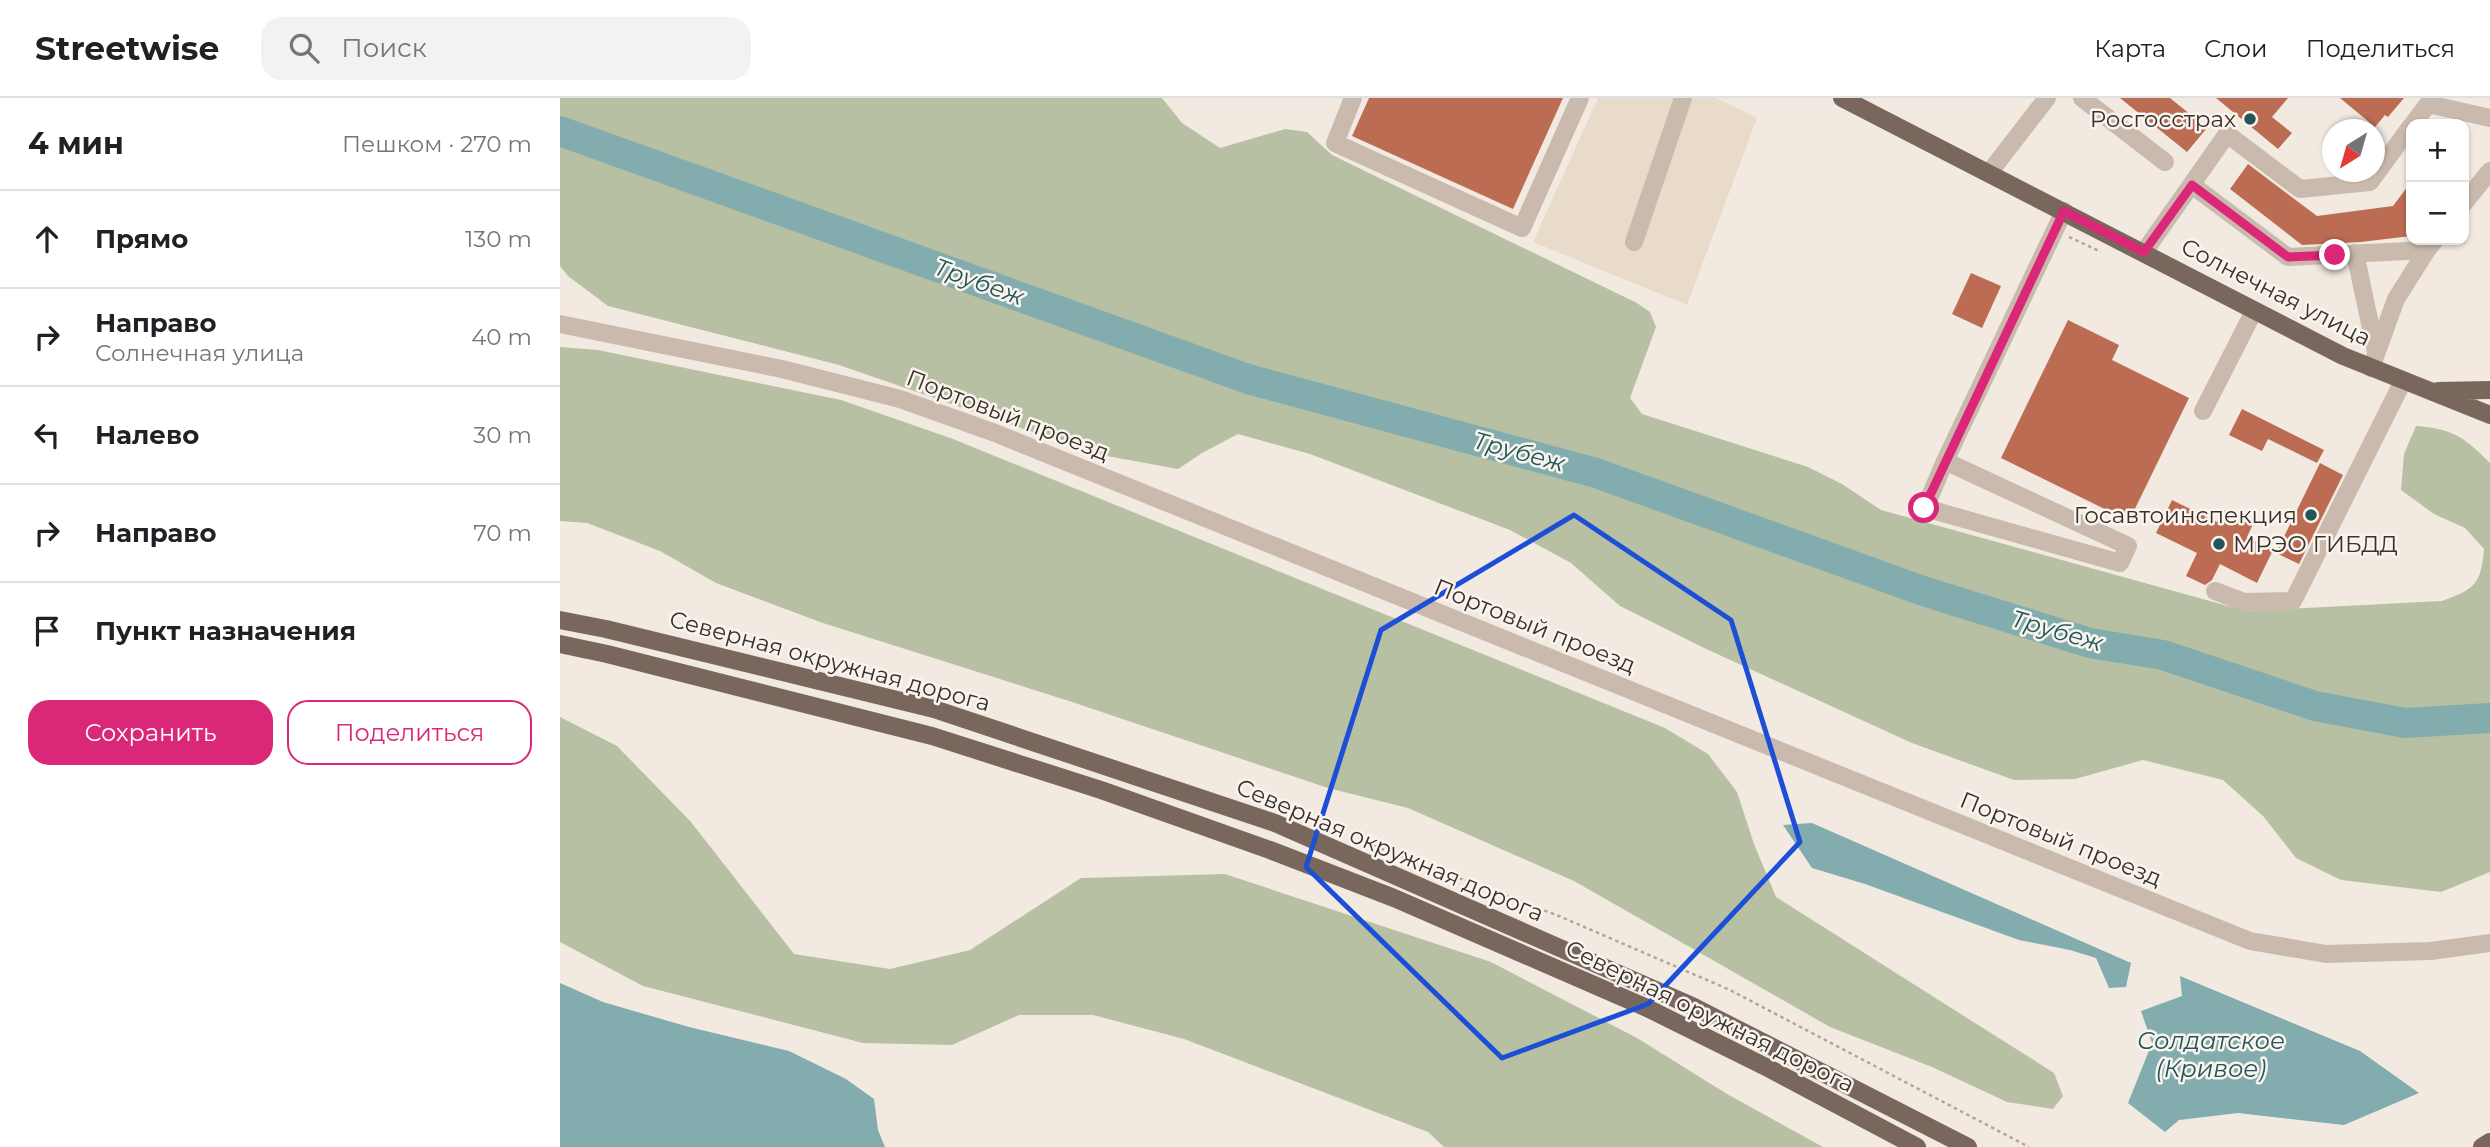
<!DOCTYPE html>
<html lang="ru">
<head>
<meta charset="utf-8">
<style>
	:root { --surface:#fff; --page:#f2f2f2; --text:#202124; --muted:#757577; --line:#e0e0e0; --accent:#db2777 }
	body { margin:0; font-family:Montserrat,sans-serif; background:var(--page); color:var(--text) }
	.controls { position:absolute; right:21px; top:21px; display:grid; overflow:hidden; border-radius:14px; box-shadow:0 2px 5px #0004 }
	.controls button { width:63px; height:63px; display:grid; place-items:center; padding:0; border:0; border-bottom:2px solid var(--line); background:var(--surface); color:var(--text); font:35px sans-serif }
	.compass { position:absolute; left:1762px; top:21px; width:63px; height:63px; border-radius:50%; background:var(--surface); box-shadow:0 2px 5px #0004; rotate:217deg }
	.stop { position:absolute; width:21px; height:21px; margin:-16px; border:5px solid #db2777; border-radius:50%; background:#fff }
	.stop.end { background:#db2777; border-color:#fff; box-shadow:0 2px 7px #0008 }
	.list { margin:0; padding:0; list-style:none }
	h2 { display:flex; justify-content:space-between; align-items:center; height:91px; margin:0; padding:0 28px; font-size:30px }
	h2 small { font-size:23px; font-weight:400; color:var(--muted) }
	.list li { display:grid; grid-template-columns:46px 1fr auto; gap:21px; align-items:center; box-sizing:border-box; height:98px; padding:0 28px; border-top:2px solid var(--line) }
	.list b { display:block; font-size:26px; white-space:nowrap }
	.list p { margin:0; font-size:23px; white-space:nowrap; color:var(--muted) }
	.list em { font-size:23px; font-style:normal; color:var(--muted) }
	.actions { display:flex; gap:14px; padding:21px 28px }
	.actions a { flex:1; padding:16px 0; border:2px solid var(--accent); border-radius:21px; text-align:center; font-size:24px; color:var(--accent) }
	.actions .main { background:var(--accent); color:#fff }
	.icon { flex:none; width:38px; height:38px; fill:none; stroke:currentColor; stroke-width:2; stroke-linecap:round; stroke-linejoin:round }
	.map { position:relative; flex:none; width:1930px; height:1049px; overflow:hidden }
	header { display:flex; align-items:center; gap:42px; box-sizing:border-box; height:98px; padding:0 35px; background:var(--surface); border-bottom:2px solid var(--line) }
	header strong { font-size:33px }
	nav { display:flex; gap:38px; margin-inline-start:auto; font-size:24px }
	.search { width:490px; height:63px; background:var(--page); display:flex; align-items:center; gap:18px; box-sizing:border-box; padding:0 24px; border-radius:21px; color:var(--muted); font-size:26px }
	main { display:flex }
	aside { flex:1; background:var(--surface) }
	.map>svg:first-child { display:block }
	.green { fill:#b7c0a2 }
	.plaza { fill:#e9dbca }
	.water { fill:#82acad }
	.lines { fill:none; stroke-linecap:round; stroke-linejoin:round }
	.river { stroke:#82acad; stroke-width:30 }
	.building { fill:#bd6c54 }
	.path { stroke:#b5a498; stroke-width:2.5; stroke-dasharray:3.5 3.5; stroke-linecap:butt }
	.minor { stroke:#cabaae; stroke-width:18 }
	.major { stroke:#79675e; stroke-width:18 }
	.route { stroke:#db2777; stroke-width:9 }
	.marked { fill:none; stroke:#1d4ed8; stroke-width:5; stroke-linejoin:round }
	.poi-dot { fill:#245558; stroke:#faf4ee; stroke-width:2.5 }
	.labels { text-anchor:middle; stroke-width:5; stroke-linejoin:round; paint-order:stroke }
	.poi-label { font-size:23px; fill:#39302c; stroke:#faf4ee; text-anchor:end }
	.street-label { font-size:23px; fill:#39302c; stroke:#faf4ee }
	.water-label { font-size:24px; font-style:italic; fill:#245558; stroke:#faf4ee }
</style>
</head>
<body>
<header>
<strong>Streetwise</strong>
<div class="search"><svg class="icon" aria-label="search" viewBox="0 0 24 24"><circle cx="10" cy="10" r="6"/><path d="M15 15l6 6"/></svg>Поиск</div>
<nav><a>Карта</a><a>Слои</a><a>Поделиться</a></nav>
</header>
<main>
<aside>
<h2>4 мин<small>Пешком · 270 m</small></h2>
<ul class="list">
<li><svg class="icon" aria-label="ahead" viewBox="0 0 24 24"><path d="M12 20V5M6 11l6-6 6 6"/></svg><div><b>Прямо</b></div><em>130 m</em></li>
<li><svg class="icon" aria-label="right" viewBox="0 0 24 24"><path d="M7 20v-9h11M14 6l5 5-5 5"/></svg><div><b>Направо</b><p>Солнечная улица</p></div><em>40 m</em></li>
<li><svg class="icon" aria-label="left" viewBox="0 0 24 24"><path d="M17 20v-9H6M10 6l-5 5 5 5"/></svg><div><b>Налево</b></div><em>30 m</em></li>
<li><svg class="icon" aria-label="right" viewBox="0 0 24 24"><path d="M7 20v-9h11M14 6l5 5-5 5"/></svg><div><b>Направо</b></div><em>70 m</em></li>
<li><svg class="icon" aria-label="arrive" viewBox="0 0 24 24"><path d="M6 21V4h12l-3 4 3 4H6"/></svg><div><b>Пункт назначения</b></div></li>
</ul>
<div class="actions"><a class="main">Сохранить</a><a>Поделиться</a></div>
</aside>
<div class="map">
<svg width="1930" height="1049" viewBox="0 0 1930 1049">
	<rect width="100%" height="100%" fill="#f2eae1"/>
	<path class="green" d="M0,0H602L622,25L660,50L725,31L747,34L772,57L1077,205L1090,214L1096,229L1070,300L1082,316L1248,369L1282,386L1321,412L1686,513L1882,503C1915,491 1921,486 1924,451L1905,430L1874,416L1841,392L1844,356L1856,328C1894,331 1904,339 1930,365V774L1881,794L1781,782L1736,760L1703,718L1663,682L1583,662L1515,681L1454,682L1352,645L1142,549L1060,508L1011,465L950,432L750,356L678,336L642,355L618,371L536,356L279,267L48,208L8,178L0,168Z
		M0,249L38,252L281,302L393,341L1105,630L1148,656L1177,694L1194,746L1216,799L1494,975L1503,998L1493,1011L1447,1004L1372,969L1270,929L1014,783L848,710L768,690L509,603L263,525L156,485L100,453L27,425L0,423Z
		M0,619L57,648L131,724L234,856L330,871L410,852L521,780L665,776L931,864L1077,940L1167,996L1263,1049H884L868,1034L624,941L533,917H459L392,947L303,945L83,888L0,844Z"/>
	<path class="plaza" d="M1038,0H1156L1197,20L1127,207L973,144Z"/>
	<path class="water" d="M1252,725L1571,865L1566,889L1549,890L1536,860L1510,852L1459,842L1305,786L1252,770L1223,727Z
		M1620,878L1800,953L1859,995L1784,1027L1678,1015L1619,1022L1605,1034L1568,1005L1592,945L1581,913L1622,898Z
		M0,885L43,904L129,929L229,953L286,981L314,1001L318,1032L325,1049H0Z"/>
	<g class="lines">
		<path class="river" d="M0,33L688,281L1036,375L1363,493L1530,545L1603,557L1755,608L1845,625L1930,620"/>
	</g>
	<path class="building" d="M809,0H1003L953,111L792,38Z
		M1560,0H1610L1647,30L1627,54Z
		M1656,0H1728L1712,19L1732,35L1718,51Z
		M1780,0H1844L1828,19L1825,17L1815,29Z
		M1688,66L1757,118L1833,108L1851,84V138L1801,144L1742,147L1670,91Z
		M1411,175L1441,188L1422,230L1392,216Z
		M1508,222L1559,247L1552,262L1629,300L1569,423L1441,360Z
		M1682,311L1764,352L1757,365L1708,341L1702,353L1669,337Z
		M1760,365L1783,377L1739,466L1716,455Z
		M1612,402L1657,424L1663,412L1693,426L1687,439L1713,452L1697,485L1660,466L1652,482L1645,487L1626,478L1637,455L1596,435Z"/>
	<g class="lines">
		<path class="path" d="M1509,139L1541,154
			M814,748L999,818L1170,892L1469,1049"/>
		<path class="minor" d="M793,0L775,45L962,130L1020,0
			M1522,0L1605,64
			M1853,26L1868,6L1930,20
			M1429,75L1487,0
			M1632,87L1728,159L1867,152L1875,142
			M1904,105L1930,73
			M1074,144L1123,0
			M1584,154L1667,36L1740,91L1810,84L1851,28
			M1795,155L1816,254
			M0,226L222,271L340,301L435,335L1690,843L1766,856L1871,853L1930,845
			M1811,270L1836,201L1867,152
			M1643,313L1694,213
			M1385,363L1365,410L1560,465L1568,448L1385,363L1504,113
			M1655,493L1684,504L1733,503L1843,283"/>
		<path class="major" d="M1282,0L1783,258L1930,317
			M1878,293L1930,292
			M0,522L46,531L374,611L715,725L1132,908L1408,1049
			M0,546L47,556L372,638L541,692L710,752L834,800L1087,910L1210,971L1357,1049
			M1922,1049L1930,1044"/>
	</g>
	<g class="lines">
		<path class="route" d="M1364,410L1504,113L1584,154L1632,87L1728,159L1775,157"/>
	</g>
	<path class="marked" d="M1014,417L1171,522L1240,744L1088,906L942,960L746,769L821,532Z"/>
	<g class="poi-dot">
		<circle cx="1690" cy="21" r="7"/>
		<circle cx="1751" cy="417" r="7"/>
		<circle cx="1659" cy="446" r="7"/>
	</g>
	<g class="labels">
		<g class="poi-label">
			<text x="1676" y="29">Росгосстрах</text>
			<text x="1737" y="425">Госавтоинспекция</text>
			<text x="1673" y="454" text-anchor="start">МРЭО ГИБДД</text>
		</g>
		<g class="street-label">
			<text transform="translate(1716 194) rotate(27)" y="8">Солнечная улица</text>
			<text transform="translate(448 317) rotate(21)" y="8">Портовый проезд</text>
			<text transform="translate(975 528) rotate(22)" y="8">Портовый проезд</text>
			<text transform="translate(270 563) rotate(15)" y="8">Северная окружная дорога</text>
			<text transform="translate(1501 741) rotate(22)" y="8">Портовый проезд</text>
			<text transform="translate(830 752) rotate(23)" y="8">Северная окружная дорога</text>
			<text transform="translate(1150 918) rotate(26)" y="8">Северная оружная дорога</text>
		</g>
		<g class="water-label">
			<text transform="translate(419 184) rotate(20)" y="8">Трубеж</text>
			<text transform="translate(959 354) rotate(15)" y="8">Трубеж</text>
			<text transform="translate(1497 533) rotate(16)" y="8">Трубеж</text>
			<text x="1651" y="951">Солдатское<tspan x="1651" dy="28">(Кривое)</tspan></text>
		</g>
	</g>
</svg>
<div class="controls">
<button>+</button>
<button>−</button>
</div>
<svg class="compass" viewBox="-18 -18 36 36"><path d="M0-13l5 13h-10z" fill="#e53935"/><path d="M0 13l5-13h-10z" fill="#757577"/></svg>
<div class="stop" style="left:1364px;top:410px"></div>
<div class="stop end" style="left:1775px;top:157px"></div>
</div>
</main>
</body>
</html>
